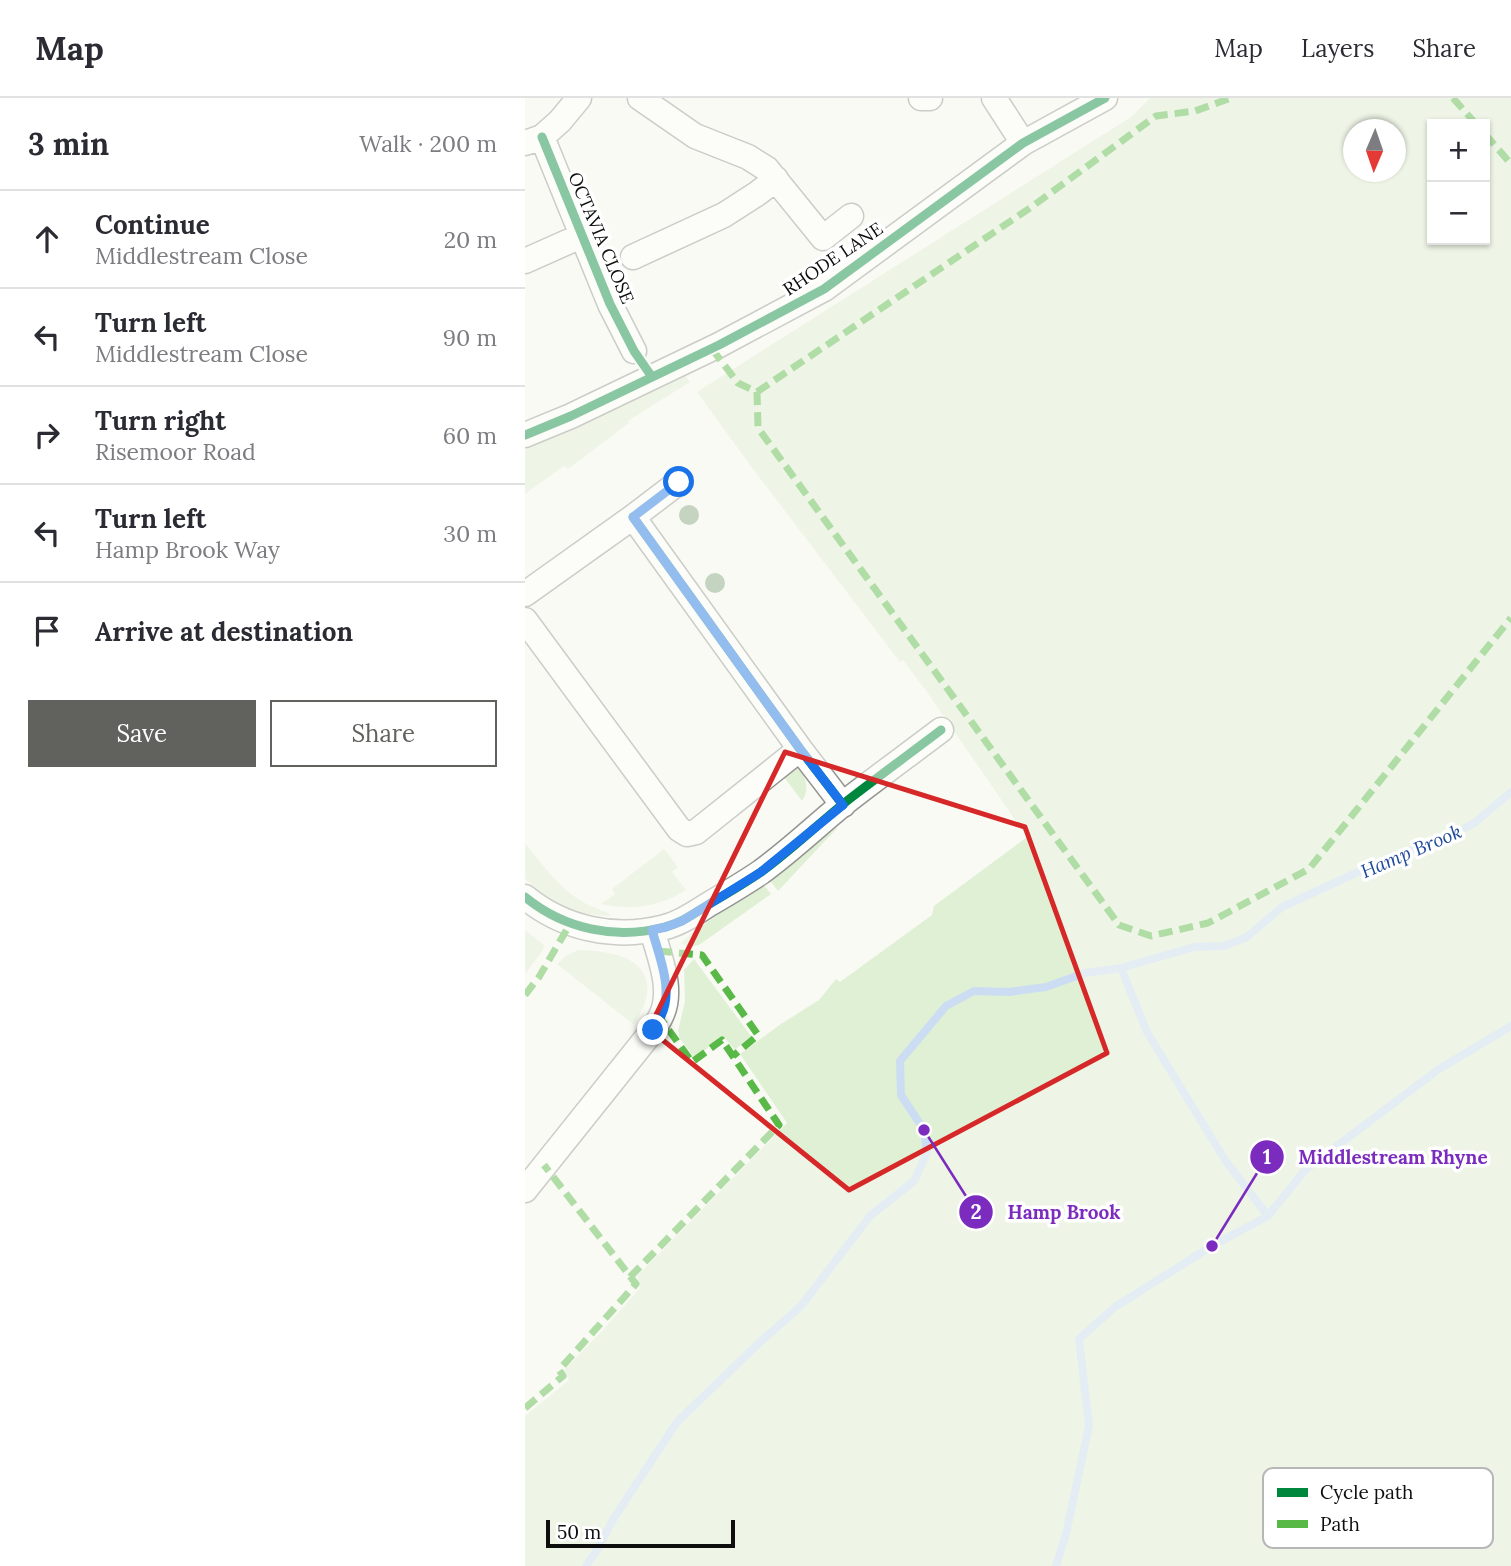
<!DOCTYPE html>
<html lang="en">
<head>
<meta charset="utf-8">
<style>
	:root { --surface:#fff; --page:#f2f2f3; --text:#2b2b33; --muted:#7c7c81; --line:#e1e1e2; --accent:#61615e }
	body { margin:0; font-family:Lora,serif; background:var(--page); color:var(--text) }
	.controls { position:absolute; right:21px; top:21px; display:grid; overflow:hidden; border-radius:0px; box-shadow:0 2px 5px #0004 }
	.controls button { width:63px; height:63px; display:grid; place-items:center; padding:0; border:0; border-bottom:2px solid var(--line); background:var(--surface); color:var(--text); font:35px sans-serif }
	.compass { position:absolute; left:818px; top:21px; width:63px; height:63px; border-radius:50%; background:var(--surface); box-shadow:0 2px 5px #0004; rotate:182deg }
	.scale { position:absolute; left:21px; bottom:18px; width:189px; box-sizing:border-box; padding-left:7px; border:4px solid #0e0e0e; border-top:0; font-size:19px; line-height:24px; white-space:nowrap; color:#0e0e0e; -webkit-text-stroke:5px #fff; paint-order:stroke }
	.stop { position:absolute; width:21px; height:21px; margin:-16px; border:5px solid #1a73e8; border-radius:50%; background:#fff }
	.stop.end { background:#1a73e8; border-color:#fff; box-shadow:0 2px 7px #0008 }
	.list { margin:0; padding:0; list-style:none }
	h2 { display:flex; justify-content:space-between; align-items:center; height:91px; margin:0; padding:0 28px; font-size:30px }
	h2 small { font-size:23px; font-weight:400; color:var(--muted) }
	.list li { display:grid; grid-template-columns:46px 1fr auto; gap:21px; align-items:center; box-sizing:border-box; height:98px; padding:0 28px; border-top:2px solid var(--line) }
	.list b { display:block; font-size:26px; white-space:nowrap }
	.list p { margin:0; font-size:23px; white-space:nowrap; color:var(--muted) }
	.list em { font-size:23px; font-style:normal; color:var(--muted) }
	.actions { display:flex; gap:14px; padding:21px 28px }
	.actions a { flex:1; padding:16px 0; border:2px solid var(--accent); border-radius:0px; text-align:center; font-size:24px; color:var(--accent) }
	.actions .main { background:var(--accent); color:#fff }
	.icon { flex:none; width:38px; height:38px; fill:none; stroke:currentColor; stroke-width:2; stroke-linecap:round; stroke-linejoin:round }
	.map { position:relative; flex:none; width:986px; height:1468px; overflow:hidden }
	header { display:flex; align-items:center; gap:42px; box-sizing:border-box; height:98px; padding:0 35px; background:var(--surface); border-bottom:2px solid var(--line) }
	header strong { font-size:33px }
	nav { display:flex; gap:38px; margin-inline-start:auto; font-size:24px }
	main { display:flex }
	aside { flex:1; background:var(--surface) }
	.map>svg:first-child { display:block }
	.green { fill:#dff0d5; fill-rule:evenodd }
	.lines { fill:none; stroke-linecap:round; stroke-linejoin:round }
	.stream { stroke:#ccddf3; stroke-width:8 }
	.minor-casing { stroke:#949492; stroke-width:27 }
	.minor { stroke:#fefefd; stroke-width:24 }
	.quiet { stroke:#58b947; stroke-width:7; stroke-dasharray:14 7; stroke-linecap:butt }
	.cycleway-casing { stroke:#fff; stroke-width:13 }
	.cycleway { stroke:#00873e; stroke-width:9 }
	.tree { fill:#83a780 }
	.route { stroke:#1a73e8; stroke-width:9 }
	.marked { fill:none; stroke:#d62828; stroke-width:5; stroke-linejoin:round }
	.labels { text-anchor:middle; stroke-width:7; stroke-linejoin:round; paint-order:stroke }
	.street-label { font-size:18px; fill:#0e0e0e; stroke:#fff }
	.water-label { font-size:19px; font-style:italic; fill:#1e499a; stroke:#fff }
	.key { fill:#fff; stroke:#b7b7b7; stroke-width:2 }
	.key-label { font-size:19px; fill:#0e0e0e }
	.leader { fill:none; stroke:#7b2cbf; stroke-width:2.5 }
	.callout-dot { fill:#7b2cbf; stroke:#fff; stroke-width:2.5 }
	.mark-label { font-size:21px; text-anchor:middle; font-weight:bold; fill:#fff }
	.callout-label { font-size:19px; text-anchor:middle; font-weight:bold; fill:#7b2cbf; stroke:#fff; stroke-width:7; stroke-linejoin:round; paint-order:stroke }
</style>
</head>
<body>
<header>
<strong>Map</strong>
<nav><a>Map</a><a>Layers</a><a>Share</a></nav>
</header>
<main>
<aside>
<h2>3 min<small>Walk · 200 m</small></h2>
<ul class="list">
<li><svg class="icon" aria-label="ahead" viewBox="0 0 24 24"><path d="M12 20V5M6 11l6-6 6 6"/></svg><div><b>Continue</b><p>Middlestream Close</p></div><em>20 m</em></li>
<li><svg class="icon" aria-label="left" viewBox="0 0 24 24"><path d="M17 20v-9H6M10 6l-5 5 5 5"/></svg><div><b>Turn left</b><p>Middlestream Close</p></div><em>90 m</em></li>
<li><svg class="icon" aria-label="right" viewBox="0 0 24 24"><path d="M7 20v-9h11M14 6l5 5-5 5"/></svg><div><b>Turn right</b><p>Risemoor Road</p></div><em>60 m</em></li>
<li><svg class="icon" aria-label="left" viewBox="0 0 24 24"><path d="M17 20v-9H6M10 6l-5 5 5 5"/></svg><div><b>Turn left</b><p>Hamp Brook Way</p></div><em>30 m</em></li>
<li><svg class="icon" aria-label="arrive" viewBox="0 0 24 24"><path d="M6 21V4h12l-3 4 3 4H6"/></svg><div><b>Arrive at destination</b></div></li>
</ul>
<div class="actions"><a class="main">Save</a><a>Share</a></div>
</aside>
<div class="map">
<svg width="986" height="1468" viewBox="0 0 986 1468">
	<rect width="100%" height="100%" fill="#fafaf4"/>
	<path class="green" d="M625,0H986V1468H0V1318L44,1282L39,1272L78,1232L115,1190L112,1178L262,1025L215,956L256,926L294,902L311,881L315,884L407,817L409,808L502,739L402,594L378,562L375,564L225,367L172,294L606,19ZM907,26H960V142H907ZM828,32H870V74H828Z
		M158,274L165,284L103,323L104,325L43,371L39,368L0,396V351L61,324Z
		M269,665C280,675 286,690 277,703L256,675Z
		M314,728L253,793L243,780Z
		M0,745C16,765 32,787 53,801C62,807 73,811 83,815L85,818C47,817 28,805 0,781Z
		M139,751L153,769L147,774L161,792C134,809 106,813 76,806L90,796L87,791Z
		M237,785L246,796L174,847L163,849L156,845L167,835Z
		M0,832L19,847L18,852L0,876Z
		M53,852C84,853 131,858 121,902C118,911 113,919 109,927L32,866L42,857Z
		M169,861L226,938L210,952L198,938L170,960L155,941L153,933L160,903L159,872Z"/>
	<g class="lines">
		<path class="stream" d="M596,870L622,934L700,1062L743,1118
			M61,1468L72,1452L89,1420L152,1324L234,1245L276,1208L345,1118L389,1083L402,1055L399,1032L376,997L375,963L421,908L449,893L484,894L521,889L560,875L596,870L669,849L699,848L722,839L757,809L868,758L906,746L948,726L986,694
			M531,1468L541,1436L564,1328L554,1241L590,1209L687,1148L743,1118L780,1072L914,971L986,928"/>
		<g class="minor-casing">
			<path id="minor" d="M115,0L170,38L223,59L242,71L298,140L326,118
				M396,0H405
				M469,0L498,45
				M17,39L85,206L109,253
				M0,45L17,39L35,23L54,0
				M108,159L199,117L233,95L251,81
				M0,163L56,138
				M0,337L46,318L194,247L299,191L498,45L580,0
				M108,419L275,651L318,707
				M0,496L108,419L154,384
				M0,522L154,731L162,736L171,734L275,651
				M0,799C39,831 90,842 140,829C157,825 171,814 186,805C203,795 220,785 236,774C265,753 291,728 318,706C350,681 383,657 416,632
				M0,1092L128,932C130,928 134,923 136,918C149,892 134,858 127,832"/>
		</g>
		<use href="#minor" class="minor"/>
		<path class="quiet" d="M928,0L951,26
			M960,36L986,66
			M187,251L213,285L232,294L233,330L594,827L626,838L683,825L784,771L986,520
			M232,294L505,110L631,18L670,13L706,0
			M133,853L177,857L233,937L208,958
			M0,897L14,879L45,826
			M105,1179L254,1027L197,942L167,964L135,920
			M0,1310L38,1278L34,1272L111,1186L19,1067"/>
		<g class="cycleway-casing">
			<path id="cycleway" d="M17,39L85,206L109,253L127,279
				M0,337L46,318L194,247L299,191L498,45L580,0
				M108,419L275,651L318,707
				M0,799C39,831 90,842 140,829C157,825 171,814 186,805C203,795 220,785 236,774C265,753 291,728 318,706C350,681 383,657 416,632"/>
		</g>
		<use href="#cycleway" class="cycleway"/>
	</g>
	<g class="tree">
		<circle cx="164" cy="417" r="10"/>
		<circle cx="190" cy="485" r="10"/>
	</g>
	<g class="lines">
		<path class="route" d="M128,932C130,928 134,923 136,918C149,892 134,858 127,832L141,829L157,823L236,774L318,707L275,651L108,419L154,384"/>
	</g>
	<path d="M0 0H986V1468H0ZM260,654L500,729L582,955L324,1092L124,931Z" fill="#fafaf4" fill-opacity=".55" fill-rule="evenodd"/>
	<path class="marked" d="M260,654L500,729L582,955L324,1092L124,931Z"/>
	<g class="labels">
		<g class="street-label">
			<text transform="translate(76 140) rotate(67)" y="6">OCTAVIA CLOSE</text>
			<text transform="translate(308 161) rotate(-34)" y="6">RHODE LANE</text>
		</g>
		<g class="water-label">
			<text transform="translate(886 753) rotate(-23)" y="7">Hamp Brook</text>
		</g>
	</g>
	<rect x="738" y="1370" width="230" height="80" rx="10" class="key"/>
	<rect x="752" y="1390" width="31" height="9" fill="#00873e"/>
	<rect x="752" y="1422" width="31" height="8" fill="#58b947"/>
	<g class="key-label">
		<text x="795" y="1401">Cycle path</text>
		<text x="795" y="1433">Path</text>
	</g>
	<path class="leader" d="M687 1148L742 1059M399 1032L451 1114"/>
	<g class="callout-dot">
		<circle cx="687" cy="1148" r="7"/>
		<circle cx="399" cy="1032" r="7"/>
		<circle cx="742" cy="1059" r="18"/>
		<circle cx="451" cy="1114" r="18"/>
	</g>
	<g class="mark-label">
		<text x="742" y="1066">1</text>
		<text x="451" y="1121">2</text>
	</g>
	<g class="callout-label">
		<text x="868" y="1066">Middlestream Rhyne</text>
		<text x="539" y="1121">Hamp Brook</text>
	</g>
</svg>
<div class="controls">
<button>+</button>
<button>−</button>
</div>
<svg class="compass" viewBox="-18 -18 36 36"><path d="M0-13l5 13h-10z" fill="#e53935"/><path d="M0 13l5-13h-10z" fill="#7c7c81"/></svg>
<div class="scale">50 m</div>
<div class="stop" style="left:154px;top:384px"></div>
<div class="stop end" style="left:128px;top:932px"></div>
</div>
</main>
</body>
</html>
